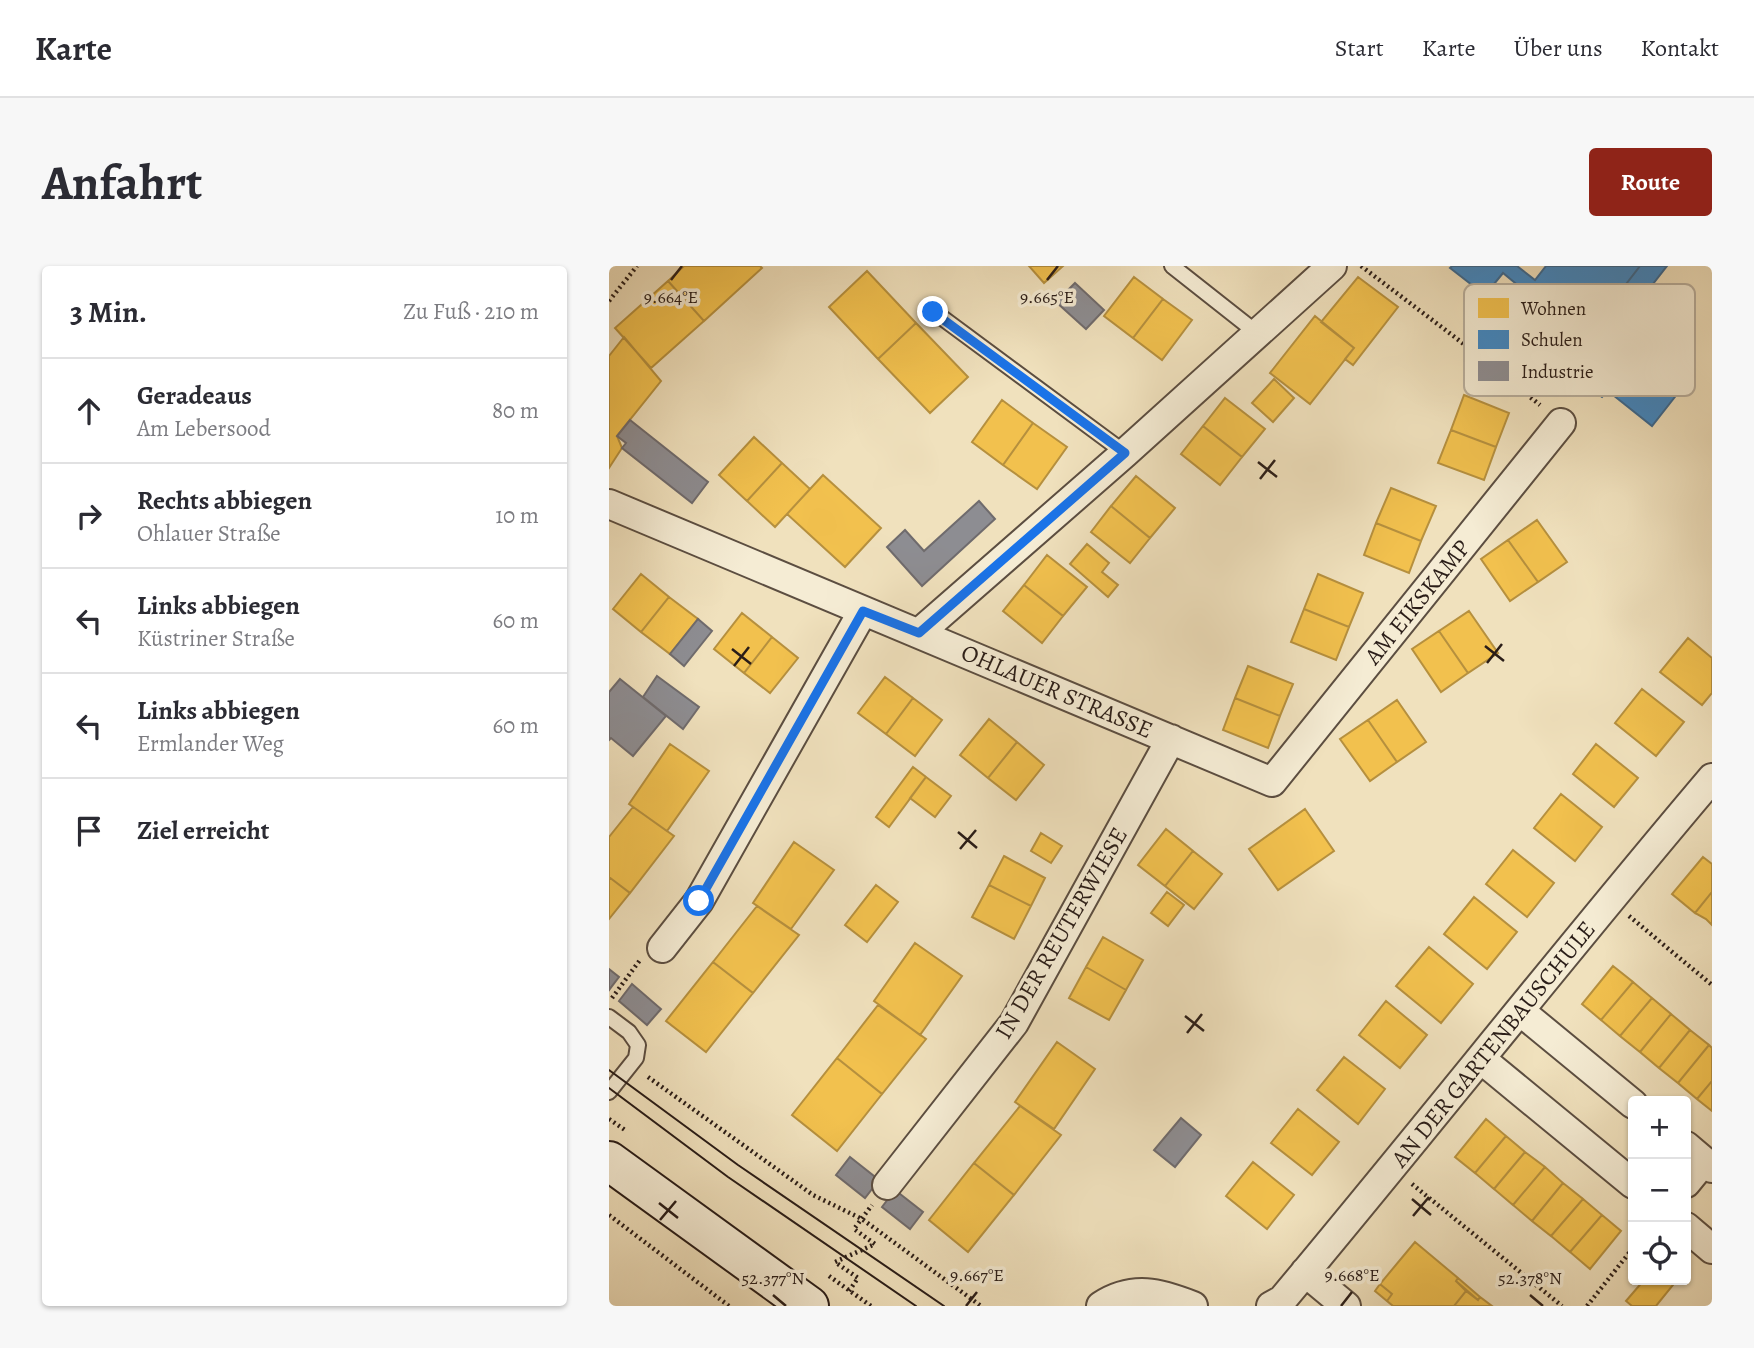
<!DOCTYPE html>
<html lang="de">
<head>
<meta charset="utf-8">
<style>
	:root { --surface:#fff; --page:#f7f7f7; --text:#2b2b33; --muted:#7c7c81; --line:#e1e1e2; --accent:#8f2418 }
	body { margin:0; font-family:Alegreya,serif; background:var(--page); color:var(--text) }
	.controls { position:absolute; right:21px; bottom:21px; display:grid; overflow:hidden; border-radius:7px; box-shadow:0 2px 5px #0004 }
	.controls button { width:63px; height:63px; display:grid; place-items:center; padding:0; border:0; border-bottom:2px solid var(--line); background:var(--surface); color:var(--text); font:35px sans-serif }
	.stop { position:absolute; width:21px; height:21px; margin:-16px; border:5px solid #1a73e8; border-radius:50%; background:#fff }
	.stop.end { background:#1a73e8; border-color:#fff; box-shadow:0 2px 7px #0008 }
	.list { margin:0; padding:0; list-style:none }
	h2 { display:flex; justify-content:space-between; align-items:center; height:91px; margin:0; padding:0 28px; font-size:30px }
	h2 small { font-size:23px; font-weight:400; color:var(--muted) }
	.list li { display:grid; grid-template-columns:46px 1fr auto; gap:21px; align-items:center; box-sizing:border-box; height:105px; padding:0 28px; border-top:2px solid var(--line) }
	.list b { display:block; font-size:26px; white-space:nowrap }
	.list p { margin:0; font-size:23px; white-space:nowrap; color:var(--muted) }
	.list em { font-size:23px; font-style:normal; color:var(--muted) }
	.icon { flex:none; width:38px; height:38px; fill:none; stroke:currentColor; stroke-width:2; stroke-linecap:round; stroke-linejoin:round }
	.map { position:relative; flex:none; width:1103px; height:1040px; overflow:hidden; border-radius:7px }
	header { display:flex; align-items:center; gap:42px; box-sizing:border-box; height:98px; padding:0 35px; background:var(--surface); border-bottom:2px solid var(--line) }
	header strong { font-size:33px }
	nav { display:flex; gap:38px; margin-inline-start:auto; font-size:24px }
	.intro { display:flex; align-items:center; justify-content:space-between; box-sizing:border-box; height:168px; padding:0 42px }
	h1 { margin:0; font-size:49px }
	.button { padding:18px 32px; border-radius:7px; background:var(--accent); color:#fff; font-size:24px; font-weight:700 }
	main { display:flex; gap:42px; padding:0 42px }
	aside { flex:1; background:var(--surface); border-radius:7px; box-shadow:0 2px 5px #0004 }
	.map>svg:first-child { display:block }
	.homes { fill:#f2c14e; stroke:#b6903e; stroke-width:2 }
	.schools { fill:#3f88c5; stroke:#396891; stroke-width:2 }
	.industry { fill:#8d8d92; stroke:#6f6b6d; stroke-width:2 }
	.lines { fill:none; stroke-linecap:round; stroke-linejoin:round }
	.service-casing { stroke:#5c4e41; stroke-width:18 }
	.minor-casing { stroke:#5c4e41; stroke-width:32 }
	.secondary-casing { stroke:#2a1d18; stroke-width:42 }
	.path { stroke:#2a1d18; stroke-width:4.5; stroke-dasharray:2 3.5; stroke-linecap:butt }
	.service { stroke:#f5ecd4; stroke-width:14 }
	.minor { stroke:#f5ecd4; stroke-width:28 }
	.secondary { stroke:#f5ecd4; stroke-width:38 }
	.tram { stroke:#2a1d18; stroke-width:2 }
	.route { stroke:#1a73e8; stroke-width:9 }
	.ticks { fill:none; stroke:#2a1d18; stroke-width:2.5 }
	.labels { text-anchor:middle; stroke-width:7; stroke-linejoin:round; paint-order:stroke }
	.street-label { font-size:24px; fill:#2a1d18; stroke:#f5ecd4 }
	.key { fill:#f5ecd4; stroke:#b8ae9c; stroke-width:2 }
	.key-label { font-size:19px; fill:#2a1d18 }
	.ticks-label { font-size:18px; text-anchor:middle; fill:#2a1d18; stroke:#f5ecd4; stroke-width:7; stroke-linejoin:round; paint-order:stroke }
</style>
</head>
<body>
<header>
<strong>Karte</strong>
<nav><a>Start</a><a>Karte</a><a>Über uns</a><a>Kontakt</a></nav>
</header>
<div class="intro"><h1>Anfahrt</h1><a class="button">Route</a></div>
<main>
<aside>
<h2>3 Min.<small>Zu Fuß · 210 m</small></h2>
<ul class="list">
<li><svg class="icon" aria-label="ahead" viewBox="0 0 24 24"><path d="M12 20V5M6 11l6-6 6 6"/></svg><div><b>Geradeaus</b><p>Am Lebersood</p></div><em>80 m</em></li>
<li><svg class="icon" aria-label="right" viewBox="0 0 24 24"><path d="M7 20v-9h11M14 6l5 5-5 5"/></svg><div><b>Rechts abbiegen</b><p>Ohlauer Straße</p></div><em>10 m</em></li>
<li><svg class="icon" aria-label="left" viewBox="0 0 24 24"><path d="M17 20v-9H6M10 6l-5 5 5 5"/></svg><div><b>Links abbiegen</b><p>Küstriner Straße</p></div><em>60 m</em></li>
<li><svg class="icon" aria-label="left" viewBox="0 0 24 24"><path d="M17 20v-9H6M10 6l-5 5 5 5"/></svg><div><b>Links abbiegen</b><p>Ermlander Weg</p></div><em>60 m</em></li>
<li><svg class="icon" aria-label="arrive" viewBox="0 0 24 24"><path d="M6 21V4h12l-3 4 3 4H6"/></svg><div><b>Ziel erreicht</b></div></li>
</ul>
</aside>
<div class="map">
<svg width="1103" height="1040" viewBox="0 0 1103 1040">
	<rect width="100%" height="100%" fill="#f0e1bd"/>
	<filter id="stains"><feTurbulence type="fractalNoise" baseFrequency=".00286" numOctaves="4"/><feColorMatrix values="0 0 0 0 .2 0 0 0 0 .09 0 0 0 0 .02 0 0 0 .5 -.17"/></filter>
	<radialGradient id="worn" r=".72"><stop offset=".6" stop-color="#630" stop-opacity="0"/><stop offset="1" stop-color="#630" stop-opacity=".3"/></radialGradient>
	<path class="homes" d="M75,0H151L153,2L95,55L59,15Z
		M420,0H454L435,17Z
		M258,5L307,57L269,93L220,41Z
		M525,11L554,33L524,72L495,50Z
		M749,11L789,41L744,99L736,93L745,82L712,56Z
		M59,15L95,55L42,102L6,62Z
		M554,33L583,54L553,94L524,72Z
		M706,50L745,82L701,138L661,107Z
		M307,57L359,111L321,147L269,93Z
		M15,71L52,115L8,170L13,182L0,202V90Z
		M665,113L685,132L664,156L643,137Z
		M855,129L900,147L887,181L842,164Z
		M616,132L656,163L633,191L594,160Z
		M393,134L424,157L394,199L363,176Z
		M424,157L458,181L428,223L394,199Z
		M594,160L633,191L611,219L572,188Z
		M842,164L887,181L875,214L829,197Z
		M145,171L173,197L138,235L110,209Z
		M173,197L201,223L166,261L138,235Z
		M214,209L272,262L236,301L178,248Z
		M527,210L566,242L541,272L502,240Z
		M782,222L827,240L812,275L767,257Z
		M502,240L541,272L521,297L482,266Z
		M928,254L958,296L929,316L899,274Z
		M767,257L812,275L800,307L755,289Z
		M899,274L929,316L901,335L872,293Z
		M478,278L500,297L493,306L509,319L499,331L461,298Z
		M438,289L478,321L454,350L415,319Z
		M32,308L60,331L32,366L4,343Z
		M709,308L754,327L740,361L695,343Z
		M415,319L454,350L433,377L394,345Z
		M60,331L89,353L61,388L32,366Z
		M695,343L740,361L727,394L682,376Z
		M860,345L889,387L859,407L830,365Z
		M133,347L163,371L135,407L105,383Z
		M830,365L859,407L832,426L803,383Z
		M163,371L189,392L161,427L135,407Z
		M1079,372L1103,392V427L1093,439L1051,406Z
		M639,400L684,418L671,450L626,432Z
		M276,411L304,432L277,468L249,447Z
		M1033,423L1075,456L1047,490L1006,457Z
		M304,432L333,454L306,490L277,468Z
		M626,432L671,450L659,482L614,464Z
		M788,434L817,476L788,496L759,454Z
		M380,453L408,476L379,512L351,489Z
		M759,454L788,496L761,515L731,473Z
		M408,476L435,499L407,534L379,512Z
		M61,478L100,505L58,565L20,538Z
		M987,478L1029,512L1005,541L964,508Z
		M304,501L317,511L280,561L267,551Z
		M317,511L342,530L326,551L301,532Z
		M952,528L993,561L966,595L925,562Z
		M24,541L65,570L21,627L0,611V571Z
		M696,543L725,585L669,624L640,583Z
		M557,563L584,585L556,620L529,599Z
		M432,567L453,580L442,597L422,585Z
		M185,576L225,604L182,663L144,637Z
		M904,584L945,617L918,651L877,618Z
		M584,585L613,608L585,643L556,620Z
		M395,590L436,612L422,640L380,619Z
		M1094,591L1103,598V626L1086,647L1063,628Z
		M0,611L21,627L0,653Z
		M267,619L289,636L258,676L236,659Z
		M380,619L422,640L405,673L363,651Z
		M558,626L575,639L559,660L542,647Z
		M1103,626V659L1097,653L1086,647Z
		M865,631L908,666L878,703L835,668Z
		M148,640L190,669L144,727L104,696Z
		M494,671L534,694L517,724L477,701Z
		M306,677L353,710L311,769L265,735Z
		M820,681L864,718L832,757L787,720Z
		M104,696L144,727L97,786L57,755Z
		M1004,700L1024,716L992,754L973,738Z
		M477,701L517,724L500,754L460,732Z
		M1024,716L1043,732L1011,770L992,754Z
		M1043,732L1062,748L1031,786L1011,770Z
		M777,735L818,769L791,802L750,769Z
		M269,739L317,773L273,828L228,792Z
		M1062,748L1081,764L1050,802L1031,786Z
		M1081,764L1100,779L1069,817L1050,802Z
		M448,776L486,803L445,863L406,836Z
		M1100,779L1103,782V815L1088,833L1069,817Z
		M735,791L776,823L749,858L708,824Z
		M228,792L273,828L228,885L183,849Z
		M1103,815V845L1088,833Z
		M411,840L452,869L405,929L365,897Z
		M689,843L730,876L703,909L662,877Z
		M877,853L897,870L866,907L846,891Z
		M897,870L916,886L885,923L866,907Z
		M916,886L936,901L904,939L885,923Z
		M644,896L685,929L658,963L617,930Z
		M365,897L405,929L359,986L320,954Z
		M936,901L954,917L923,955L904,939Z
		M954,917L974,933L942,970L923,955Z
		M974,933L993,949L961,986L942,970Z
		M993,949L1012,965L981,1003L961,986Z
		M806,976L849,1012L847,1015L857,1025L845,1040H784L778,1035L783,1028L771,1018Z
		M849,1012L871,1031L869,1034L847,1015Z
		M1035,1014H1068L1047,1040H1023L1017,1035Z
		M771,1018L783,1028L778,1035L766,1025Z
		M857,1025L869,1034L871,1031L883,1040H845Z"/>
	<path class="schools" d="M843,0H908L926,14L937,0H1031L984,61L1069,127L1043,160L999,125L993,131L894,55L917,26L894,7L876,29L841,2Z
		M1031,0H1058L1001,73L984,61Z"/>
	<path class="industry" d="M466,17L495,44L477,63L447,36Z
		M21,154L99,216L83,237L13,182L17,177L8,170Z
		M370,235L386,253L313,320L278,281L296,264L315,285Z
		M89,353L103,365L75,400L61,388Z
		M48,410L90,441L74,463L34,431Z
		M11,413L57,450L24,490L2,472L0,474V426Z
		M0,703L10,711L0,724Z
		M23,718L52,743L38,759L10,735Z
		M572,852L592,869L566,901L545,884Z
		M241,891L270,914L256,932L227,909Z
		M286,924L314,946L301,963L273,941Z"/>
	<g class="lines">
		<g class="service-casing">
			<path id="service" d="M563,0L648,67
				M324,45L516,187
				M0,751L20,766L29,779L27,792L0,826"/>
		</g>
		<g class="minor-casing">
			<path id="minor" d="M0,238L663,516L952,157
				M310,367L516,187L723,0
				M53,682L90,635L254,345
				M911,745L1024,838
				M872,793L1024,918
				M1077,880L1103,902
				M1077,917L1095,895
				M278,919L405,757L562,473
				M1077,961L1103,983
				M696,1006L737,1040
				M492,1040C524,1019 551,1027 584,1040
				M662,1040L673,1034C818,861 957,684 1103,512"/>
		</g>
		<g class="secondary-casing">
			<path id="secondary" d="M0,895L200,1040"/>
		</g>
		<path class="path" d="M752,0L847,72L931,139
			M0,35L28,0
			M1020,650L1103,719
			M3,732L31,694
			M39,811L204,929L253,953L372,1040
			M0,853L16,864
			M803,918L953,1040
			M0,949L120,1040
			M220,1010L262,1040
			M240,1025L249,1012L226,996L266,978L245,963L263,939
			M978,1040L1024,982"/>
		<use href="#service" class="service"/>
		<use href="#minor" class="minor"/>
		<use href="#secondary" class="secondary"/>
		<path class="tram" d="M0,804L129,899L335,1040
			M0,822L119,911L307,1040"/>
	</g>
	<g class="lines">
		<path class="route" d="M90,635L254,345L310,367L516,187L324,46"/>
	</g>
	<path class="ticks" d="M62,14L73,0M438,14L449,0M649,196L668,211M651,213L666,194M876,380L895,395M123,383L142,398M878,397L893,378M125,400L140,381M349,566L368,582M351,583L367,564M576,750L595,765M578,767L593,748M803,933L822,949M50,937L69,952M804,950L820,931M51,954L67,935M164,1029L177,1040M921,1029L934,1040M357,1040L368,1026M732,1040L743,1026"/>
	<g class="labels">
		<g class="street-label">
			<text transform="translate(808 336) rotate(-51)" y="8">AM EIKSKAMP</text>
			<text transform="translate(448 425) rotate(23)" y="8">OHLAUER STRASSE</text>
			<text transform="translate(452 667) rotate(-60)" y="8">IN DER REUTERWIESE</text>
			<text transform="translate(884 778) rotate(-51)" y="8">AN DER GARTENBAUSCHULE</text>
		</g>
	</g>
	<rect x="855" y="18" width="231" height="112" rx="10" class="key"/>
	<rect x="869" y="32" width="31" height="20" fill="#f2c14e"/>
	<rect x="869" y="64" width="31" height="19" fill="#3f88c5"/>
	<rect x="869" y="95" width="31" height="20" fill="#8d8d92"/>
	<g class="key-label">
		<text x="912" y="49">Wohnen</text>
		<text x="912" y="80">Schulen</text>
		<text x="912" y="112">Industrie</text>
	</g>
	<g class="ticks-label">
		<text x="62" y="37">9.664°E</text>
		<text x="438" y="37">9.665°E</text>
		<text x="368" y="1015">9.667°E</text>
		<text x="743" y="1015">9.668°E</text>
		<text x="164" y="1018">52.377°N</text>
		<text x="921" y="1018">52.378°N</text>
	</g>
	<rect width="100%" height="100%" filter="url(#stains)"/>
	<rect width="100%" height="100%" fill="url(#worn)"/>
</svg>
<div class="controls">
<button>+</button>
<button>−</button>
<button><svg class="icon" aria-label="locate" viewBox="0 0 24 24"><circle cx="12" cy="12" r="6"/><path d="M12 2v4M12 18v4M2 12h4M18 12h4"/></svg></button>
</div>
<div class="stop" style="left:90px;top:635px"></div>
<div class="stop end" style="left:324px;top:46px"></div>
</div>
</main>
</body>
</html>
